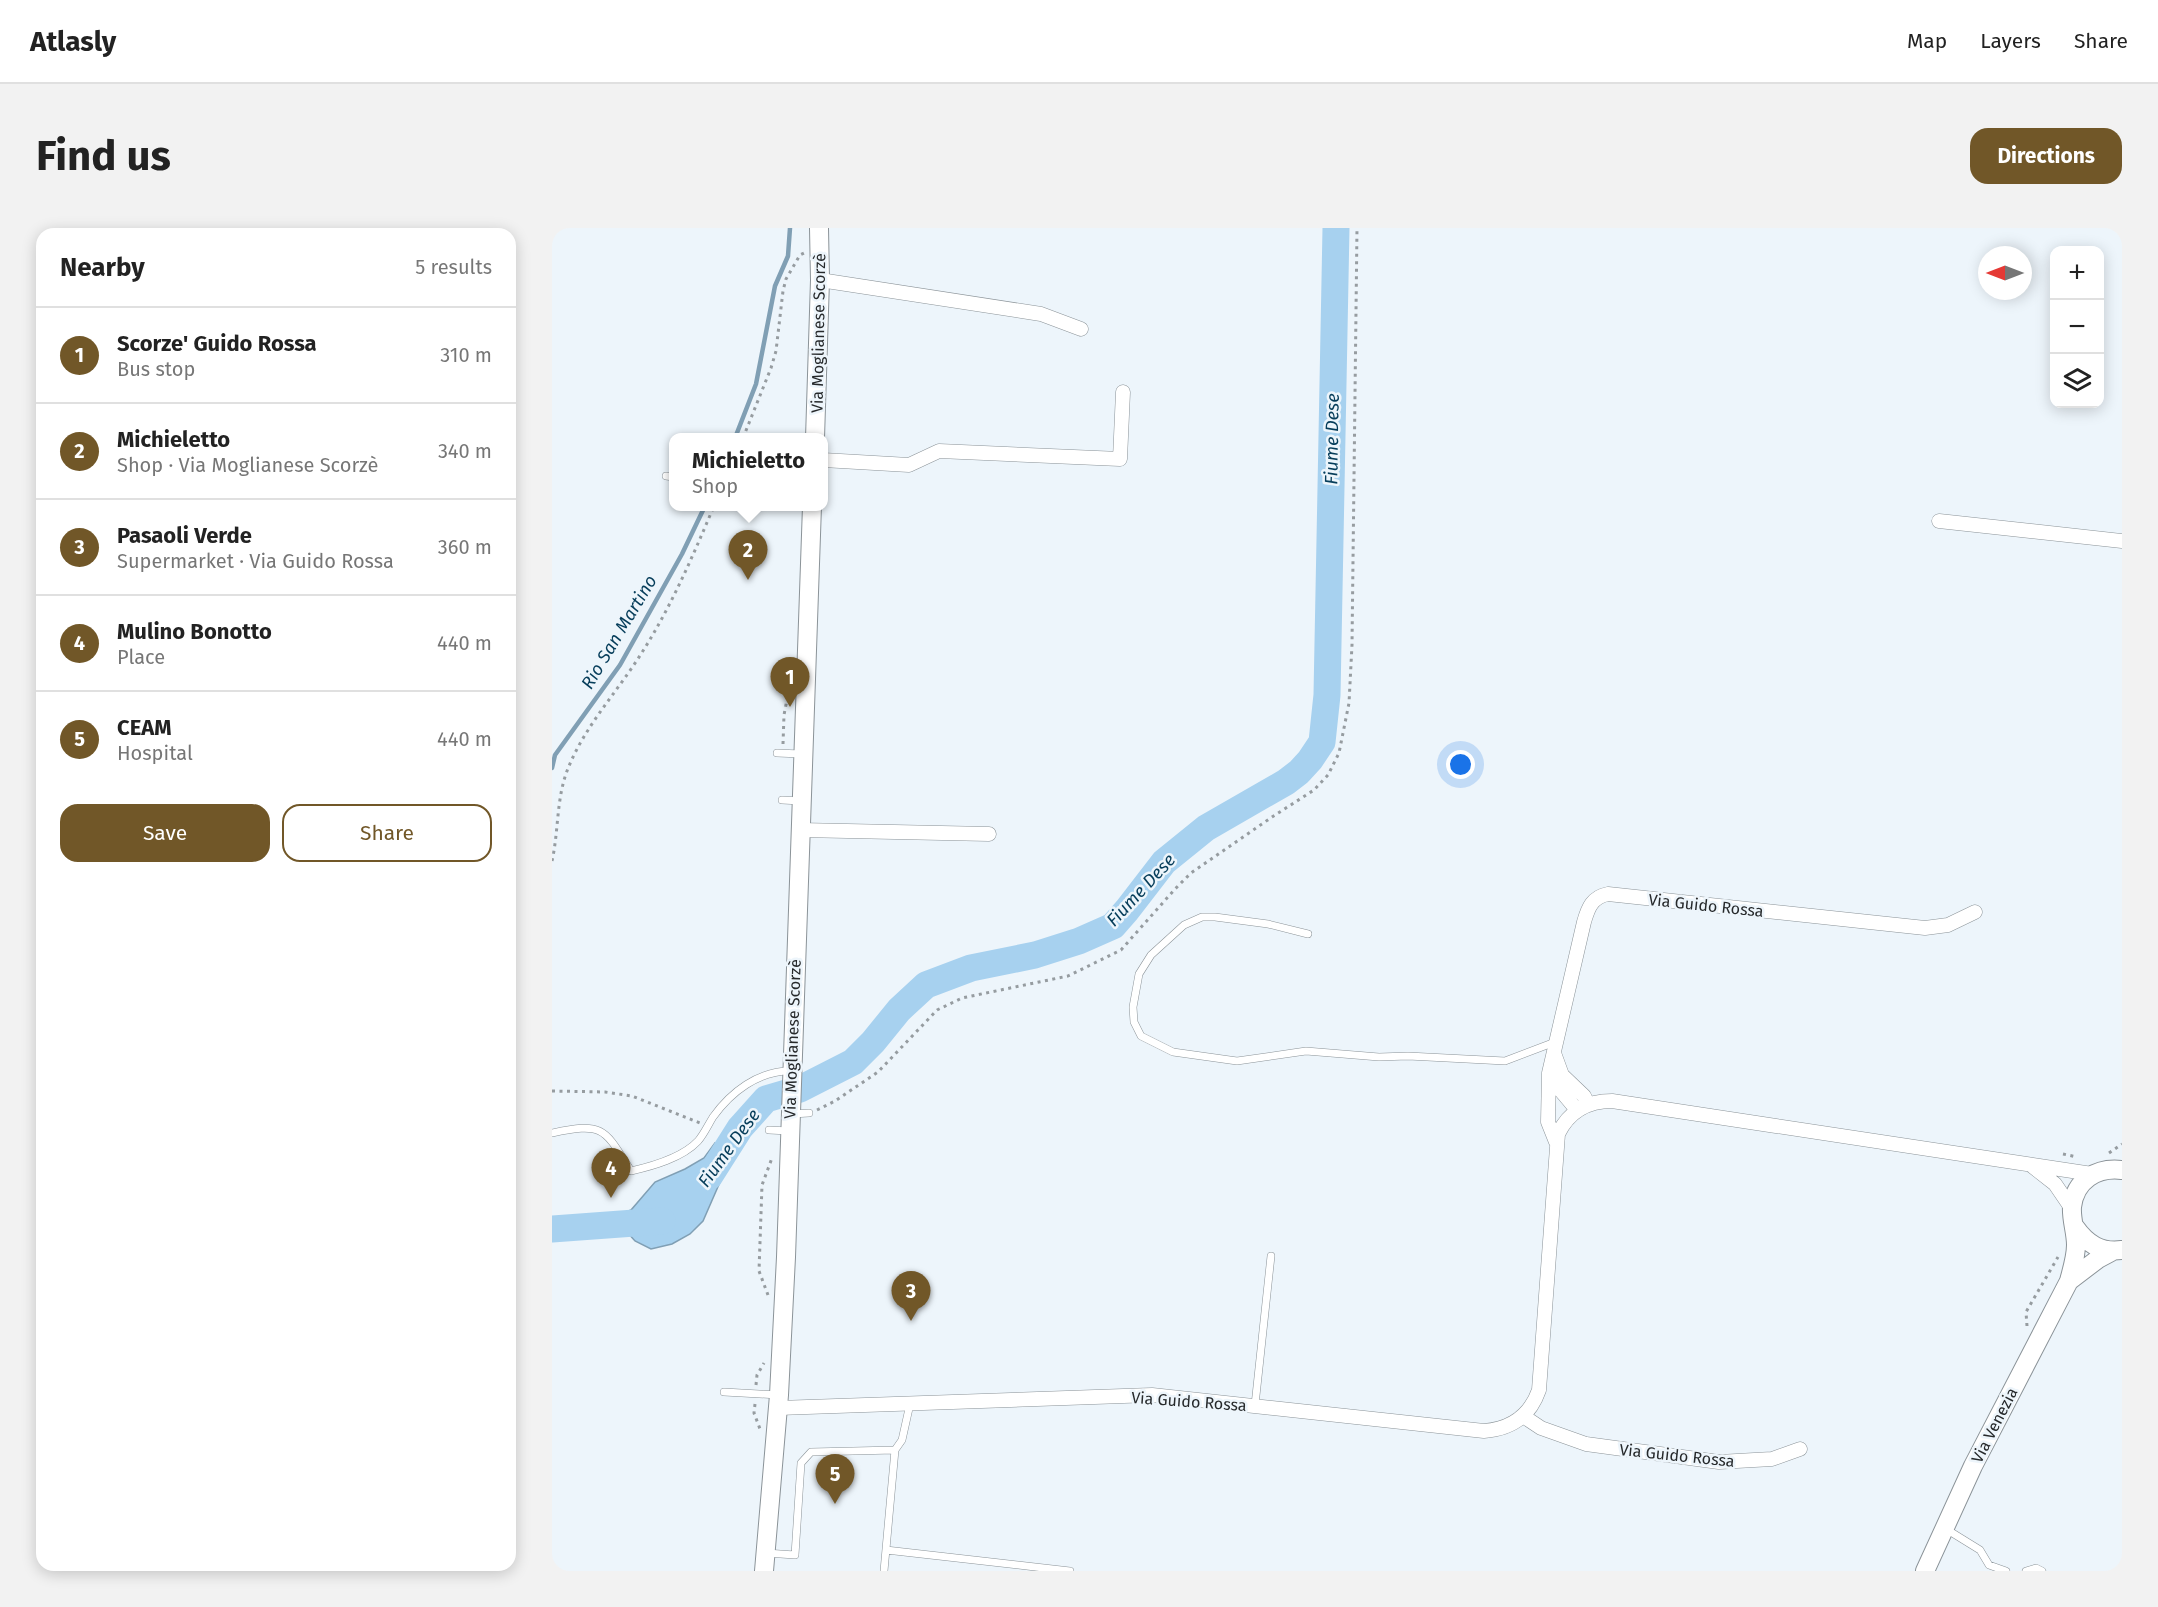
<!DOCTYPE html>
<html lang="en">
<head>
<meta charset="utf-8">
<style>
	:root { --surface:#fff; --page:#f2f2f2; --text:#222; --muted:#767676; --line:#e0e0e0; --accent:#715728 }
	body { margin:0; font-family:"Fira Sans",sans-serif; background:var(--page); color:var(--text) }
	.controls { position:absolute; right:18px; top:18px; display:grid; overflow:hidden; border-radius:12px; box-shadow:0 3px 15px #0003 }
	.controls button { width:54px; height:54px; display:grid; place-items:center; padding:0; border:0; border-bottom:2px solid var(--line); background:var(--surface); color:var(--text); font:30px sans-serif }
	.compass { position:absolute; left:1426px; top:18px; width:54px; height:54px; border-radius:50%; background:var(--surface); box-shadow:0 3px 15px #0003; rotate:270deg }
	.you { position:absolute; left:909px; top:537px; width:21px; height:21px; margin:-15px; border:4px solid #fff; border-radius:50%; background:#1a73e8; box-shadow:0 0 0 9px #1a73e833 }
	.badge { display:grid; place-items:center; width:39px; height:39px; border-radius:50%; background:var(--accent); color:#fff; font-size:20px; font-weight:700 }
	.pin { position:absolute; translate:-50% -50px; filter:drop-shadow(0 2px 3px #0008) }
	.pin::after { content:''; position:absolute; top:32px; width:21px; height:18px; background:inherit; clip-path:polygon(0 0,100% 0,50% 100%) }
	.popup { position:absolute; left:117px; top:205px; width:159px; height:78px; box-sizing:border-box; display:grid; place-content:center; border-radius:12px; background:var(--surface); filter:drop-shadow(0 2px 4px #0005); font-size:20px; white-space:nowrap; color:var(--muted) }
	.popup b { font-size:22px; color:var(--text) }
	.popup::after { content:''; position:absolute; left:50%; top:100%; margin-left:-12px; border:12px solid transparent; border-top-color:var(--surface) }
	.list { margin:0; padding:0; list-style:none }
	h2 { display:flex; justify-content:space-between; align-items:center; height:78px; margin:0; padding:0 24px; font-size:26px }
	h2 small { font-size:20px; font-weight:400; color:var(--muted) }
	.list li { display:grid; grid-template-columns:39px 1fr auto; gap:18px; align-items:center; box-sizing:border-box; height:96px; padding:0 24px; border-top:2px solid var(--line) }
	.list b { display:block; font-size:22px; white-space:nowrap }
	.list p { margin:0; font-size:20px; white-space:nowrap; color:var(--muted) }
	.list em { font-size:20px; font-style:normal; color:var(--muted) }
	.actions { display:flex; gap:12px; padding:18px 24px }
	.actions a { flex:1; padding:14px 0; border:2px solid var(--accent); border-radius:18px; text-align:center; font-size:21px; color:var(--accent) }
	.actions .main { background:var(--accent); color:#fff }
	.icon { flex:none; width:33px; height:33px; fill:none; stroke:currentColor; stroke-width:2; stroke-linecap:round; stroke-linejoin:round }
	.map { position:relative; flex:none; width:1570px; height:1343px; overflow:hidden; border-radius:18px }
	header { display:flex; align-items:center; gap:36px; box-sizing:border-box; height:84px; padding:0 30px; background:var(--surface); border-bottom:2px solid var(--line) }
	header strong { font-size:28px }
	nav { display:flex; gap:33px; margin-inline-start:auto; font-size:21px }
	.intro { display:flex; align-items:center; justify-content:space-between; box-sizing:border-box; height:144px; padding:0 36px }
	h1 { margin:0; font-size:42px }
	.button { padding:15px 27px; border-radius:18px; background:var(--accent); color:#fff; font-size:21px; font-weight:700 }
	main { display:flex; gap:36px; padding:0 36px }
	aside { flex:1; background:var(--surface); border-radius:18px; box-shadow:0 3px 15px #0003 }
	.map>svg:first-child { display:block }
	.water { fill:#a7d1ef; stroke:#809fb4; stroke-width:1.5 }
	.lines { fill:none; stroke-linecap:round; stroke-linejoin:round }
	.stream { stroke:#809fb4; stroke-width:4.5 }
	.river { stroke:#a7d1ef; stroke-width:27 }
	.lane-casing { stroke:#8b9398; stroke-width:8 }
	.street-casing { stroke:#8b9398; stroke-width:15 }
	.secondary-casing { stroke:#8b9398; stroke-width:20 }
	.path { stroke:#969ca0; stroke-width:3; stroke-dasharray:3 4.5; stroke-linecap:butt }
	.lane { stroke:#fff; stroke-width:7 }
	.street { stroke:#fff; stroke-width:14 }
	.secondary { stroke:#fff; stroke-width:18 }
	.labels { text-anchor:middle; stroke-width:5; stroke-linejoin:round; paint-order:stroke }
	.street-label { font-size:16px; fill:#26292b; stroke:#edf5fb }
	.water-label { font-size:18px; font-style:italic; fill:#063d5a; stroke:#edf5fb }
</style>
</head>
<body>
<header>
<strong>Atlasly</strong>
<nav><a>Map</a><a>Layers</a><a>Share</a></nav>
</header>
<div class="intro"><h1>Find us</h1><a class="button">Directions</a></div>
<main>
<aside>
<h2>Nearby<small>5 results</small></h2>
<ul class="list">
<li><span class="badge">1</span><div><b>Scorze' Guido Rossa</b><p>Bus stop</p></div><em>310 m</em></li>
<li><span class="badge">2</span><div><b>Michieletto</b><p>Shop · Via Moglianese Scorzè</p></div><em>340 m</em></li>
<li><span class="badge">3</span><div><b>Pasaoli Verde</b><p>Supermarket · Via Guido Rossa</p></div><em>360 m</em></li>
<li><span class="badge">4</span><div><b>Mulino Bonotto</b><p>Place</p></div><em>440 m</em></li>
<li><span class="badge">5</span><div><b>CEAM</b><p>Hospital</p></div><em>440 m</em></li>
</ul>
<div class="actions"><a class="main">Save</a><a>Share</a></div>
</aside>
<div class="map">
<svg width="1570" height="1343" viewBox="0 0 1570 1343">
	<rect width="100%" height="100%" fill="#edf5fb"/>
	<path class="water" d="M163,915L182,922L151,993L138,1006L120,1016L99,1021L83,1013L74,1003L71,985L79,982L103,954L133,941L152,930Z"/>
	<g class="lines">
		<path class="stream" d="M183,210L204,156L223,58L236,28L238,0
			M0,540L3,527L68,437L130,326L153,278"/>
		<path class="river" d="M157,949L188,900L214,871L248,861L301,834L321,814L347,782L374,757L419,740L483,727L527,713L561,698L575,682L612,634L654,600L734,554L747,544L758,532L770,514L775,467L784,0
			M0,1001L110,993"/>
		<g class="lane-casing">
			<path id="lane" d="M114,248L121,249
				M233,451L254,452
				M225,525L249,526
				M230,572L249,573
				M756,706L716,696L663,689H650L632,697L599,727L587,746L581,779L582,794L589,808L621,824L685,833L754,823L827,829L856,828L953,833L1003,814
				M240,886L257,885
				M217,902L237,903
				M0,905C52,894 52,900 79,943C101,938 130,930 146,913C152,906 156,897 161,889C179,864 206,843 238,843
				M172,1164L226,1167
				M703,1177L719,1028
				M1394,1301L1428,1322L1437,1337L1454,1343
				M334,1322L518,1343
				M214,1325L243,1327L249,1235L259,1224L343,1222
				M332,1343L343,1222L350,1212L358,1176
				M1474,1343L1484,1340L1490,1343"/>
		</g>
		<g class="street-casing">
			<path id="street" d="M268,52L489,86L529,101
				M271,232L357,237L387,223L568,231L571,164
				M1387,293L1570,313
				M248,602L437,606
				M1002,825L1010,847L1032,868L1036,876
				M997,845L1004,857L1025,882
				M1004,914L996,894L997,845L1032,694C1036,680 1040,669 1056,666L1373,700L1396,697L1423,684
				M1480,938L1503,956L1520,981
				M226,1180L600,1167L932,1203C959,1201 978,1188 987,1162L1006,906C1017,883 1035,873 1060,873L1540,946
				M971,1188L989,1200L1034,1216L1167,1234L1220,1231L1248,1221"/>
		</g>
		<g class="secondary-casing">
			<path id="secondary" d="M263,210L268,52L267,0
				M1523,999C1535,1016 1549,1025 1570,1022
				M1517,1053L1546,1031L1561,1023
				M212,1343L227,1167L234,1029L260,278
				M1373,1343L1421,1238L1517,1053C1520,1041 1524,1029 1524,1017C1524,1004 1519,991 1520,979C1523,952 1545,939 1570,942"/>
		</g>
		<path class="path" d="M191,210L219,140L224,123L231,63L234,51L248,27L252,25
			M231,516L232,487L236,466
			M0,633C7,602 4,568 17,538C34,497 65,464 89,426C119,379 140,330 162,278
			M0,863L53,864L80,868L148,895
			M265,882L283,873L326,844L385,782L410,770L516,748L569,722L623,661L639,645L720,589L762,562L776,547L787,525L797,475L800,417L805,0
			M1557,925L1570,916
			M1511,926L1525,929
			M216,1067L207,1043L210,957L220,930
			M1475,1098L1474,1084L1506,1029
			M204,1157L205,1147L212,1135
			M203,1176L202,1185L208,1201"/>
		<use href="#lane" class="lane"/>
		<use href="#street" class="street"/>
		<use href="#secondary" class="secondary"/>
	</g>
	<g class="labels">
		<g class="street-label">
			<text transform="translate(266 105) rotate(-89)" y="6">Via Moglianese Scorzè</text>
			<text transform="translate(1154 677) rotate(6)" y="6">Via Guido Rossa</text>
			<text transform="translate(240 811) rotate(-88)" y="6">Via Moglianese Scorzè</text>
			<text transform="translate(637 1173) rotate(4)" y="6">Via Guido Rossa</text>
			<text transform="translate(1442 1197) rotate(-63)" y="6">Via Venezia</text>
			<text transform="translate(1125 1227) rotate(6)" y="6">Via Guido Rossa</text>
		</g>
		<g class="water-label">
			<text transform="translate(780 211) rotate(-89)" y="6">Fiume Dese</text>
			<text transform="translate(67 404) rotate(-59)" y="6">Rio San Martino</text>
			<text transform="translate(589 662) rotate(-47)" y="6">Fiume Dese</text>
			<text transform="translate(177 920) rotate(-54)" y="6">Fiume Dese</text>
		</g>
	</g>
</svg>
<div class="controls">
<button>+</button>
<button>−</button>
<button><svg class="icon" aria-label="layers" viewBox="0 0 24 24"><path d="M12 4l9 5-9 5-9-5zM3 14l9 5 9-5"/></svg></button>
</div>
<svg class="compass" viewBox="-18 -18 36 36"><path d="M0-13l5 13h-10z" fill="#e53935"/><path d="M0 13l5-13h-10z" fill="#767676"/></svg>
<div class="you"></div>
<div class="pin badge" style="left:238px;top:479px">1</div>
<div class="pin badge" style="left:196px;top:352px">2</div>
<div class="popup"><b>Michieletto</b>Shop</div>
<div class="pin badge" style="left:359px;top:1093px">3</div>
<div class="pin badge" style="left:59px;top:970px">4</div>
<div class="pin badge" style="left:283px;top:1276px">5</div>
</div>
</main>
</body>
</html>
